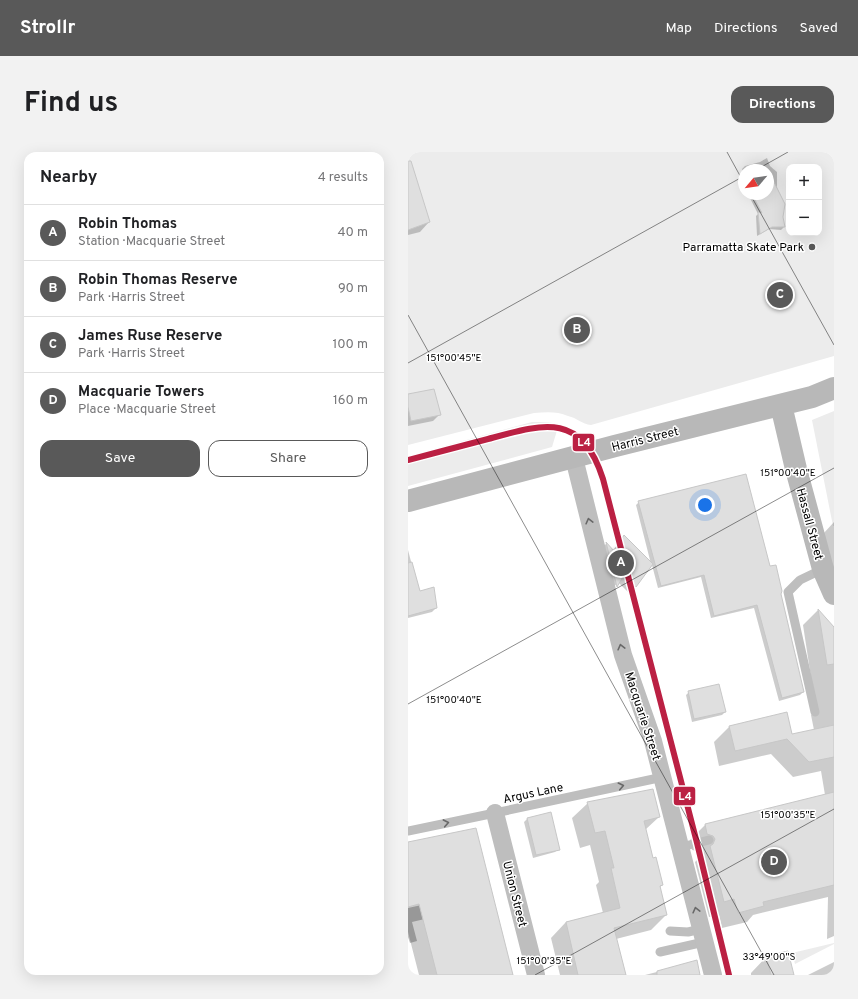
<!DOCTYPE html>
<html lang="en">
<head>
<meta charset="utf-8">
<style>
	:root { --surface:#fff; --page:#f2f2f2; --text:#202124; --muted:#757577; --line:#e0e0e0; --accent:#595959 }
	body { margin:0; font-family:Overpass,sans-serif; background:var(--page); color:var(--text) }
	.controls { position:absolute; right:12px; top:12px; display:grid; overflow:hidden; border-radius:8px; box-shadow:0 4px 16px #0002 }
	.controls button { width:36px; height:36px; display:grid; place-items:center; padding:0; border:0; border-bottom:1px solid var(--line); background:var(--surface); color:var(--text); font:20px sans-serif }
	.compass { position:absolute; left:330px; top:12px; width:36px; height:36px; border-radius:50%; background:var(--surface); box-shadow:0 4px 16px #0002; rotate:241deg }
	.you { position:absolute; left:297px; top:353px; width:14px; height:14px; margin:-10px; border:3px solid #fff; border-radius:50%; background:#1a73e8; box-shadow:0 0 0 6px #1a73e833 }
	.badge { display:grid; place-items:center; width:26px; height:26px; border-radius:50%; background:var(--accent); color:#fff; font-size:13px; font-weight:700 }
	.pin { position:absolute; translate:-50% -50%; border:2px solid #fff; box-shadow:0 1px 4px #0006 }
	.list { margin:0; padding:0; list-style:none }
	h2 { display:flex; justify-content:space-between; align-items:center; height:52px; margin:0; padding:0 16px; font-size:17px }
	h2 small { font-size:13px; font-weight:400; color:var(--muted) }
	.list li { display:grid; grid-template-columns:26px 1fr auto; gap:12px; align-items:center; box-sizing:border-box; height:56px; padding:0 16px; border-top:1px solid var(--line) }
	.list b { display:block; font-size:15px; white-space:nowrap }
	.list p { margin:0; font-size:13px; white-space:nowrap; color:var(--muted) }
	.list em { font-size:13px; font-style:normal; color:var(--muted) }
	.actions { display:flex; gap:8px; padding:12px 16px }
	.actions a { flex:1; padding:9px 0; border:1px solid var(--accent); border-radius:12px; text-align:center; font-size:14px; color:var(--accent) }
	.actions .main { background:var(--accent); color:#fff }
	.map { position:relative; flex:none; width:426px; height:823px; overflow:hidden; border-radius:12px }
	header { display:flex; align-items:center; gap:24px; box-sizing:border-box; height:56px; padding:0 20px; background:var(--accent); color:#fff }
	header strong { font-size:19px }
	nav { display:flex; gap:22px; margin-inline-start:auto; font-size:14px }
	.intro { display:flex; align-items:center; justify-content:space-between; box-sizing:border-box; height:96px; padding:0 24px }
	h1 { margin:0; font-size:28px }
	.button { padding:10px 18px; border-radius:12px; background:var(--accent); color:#fff; font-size:14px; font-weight:700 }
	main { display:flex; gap:24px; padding:0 24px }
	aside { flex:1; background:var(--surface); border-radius:12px; box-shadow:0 4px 16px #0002 }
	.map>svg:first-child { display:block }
	.green { fill:#ececec; fill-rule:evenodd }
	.water { fill:#bfbfbf }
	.shadow { fill:#0003 }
	.building { fill:#dfdfdf; stroke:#c7c7c7 }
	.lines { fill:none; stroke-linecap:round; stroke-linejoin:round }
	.lane { stroke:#bebebe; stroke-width:9 }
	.street { stroke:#bebebe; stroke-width:18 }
	.secondary { stroke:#b8b8b8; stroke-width:22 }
	.rail-1-casing { stroke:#fff; stroke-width:9 }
	.rail-1 { stroke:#bb2043; stroke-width:6 }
	.oneway { stroke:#686868 }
	.ticks { fill:none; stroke:#000; stroke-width:1; stroke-opacity:0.45 }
	.poi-dot { fill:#595959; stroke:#fff; stroke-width:1.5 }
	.labels { text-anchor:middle; stroke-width:3; stroke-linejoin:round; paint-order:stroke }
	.poi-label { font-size:12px; fill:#000; stroke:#fff; text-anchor:end }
	.street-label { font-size:12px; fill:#000; stroke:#fff }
	.ticks-label { font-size:10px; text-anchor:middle; fill:#000; stroke:#fff; stroke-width:3; stroke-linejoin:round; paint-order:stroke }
	.line-badge { stroke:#fff; stroke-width:1.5 }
	.badge-label { font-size:11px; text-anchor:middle; font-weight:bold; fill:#fff }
</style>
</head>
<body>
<header>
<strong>Strollr</strong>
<nav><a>Map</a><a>Directions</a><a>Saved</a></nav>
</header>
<div class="intro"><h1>Find us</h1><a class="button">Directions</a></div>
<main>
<aside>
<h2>Nearby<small>4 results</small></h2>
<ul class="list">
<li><span class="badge">A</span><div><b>Robin Thomas</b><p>Station · Macquarie Street</p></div><em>40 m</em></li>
<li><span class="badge">B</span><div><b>Robin Thomas Reserve</b><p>Park · Harris Street</p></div><em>90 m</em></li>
<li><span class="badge">C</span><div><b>James Ruse Reserve</b><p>Park · Harris Street</p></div><em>100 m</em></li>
<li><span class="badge">D</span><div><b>Macquarie Towers</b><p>Place · Macquarie Street</p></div><em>160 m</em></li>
</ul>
<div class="actions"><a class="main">Save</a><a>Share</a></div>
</aside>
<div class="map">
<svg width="426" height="823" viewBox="0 0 426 823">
	<rect width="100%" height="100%" fill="#fff"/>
	<path class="green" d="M0,0H426V204L183,273C174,272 169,266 160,264C149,259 138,260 126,261L0,293ZM381,15H411V81H381ZM336,18H360V42H336Z
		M426,259V374H425L404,268Z
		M124,270H139L151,272L144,295L0,334V304Z
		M426,791V792L387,812L384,801Z"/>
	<path class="water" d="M18,752L21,766L4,770L9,789L2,791L0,785V756Z"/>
	<path class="shadow" d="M359,6L362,14L369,20V38L376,75L373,78L361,77L349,84L348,64L350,62L340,42H360V18H336V23L334,17L337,14L352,10Z
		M0,25L21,70L12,80L0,83Z
		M0,243L32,262L25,269L0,274Z
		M231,350L361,416L372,442L395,540L392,543L371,549L346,456L303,466L293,425L250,436L244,413L221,441L210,430L202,440L192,397L198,392L205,398L216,385L243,412L228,353Z
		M426,370V425L415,382Z
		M0,398L11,440L28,456L24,460L0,466Z
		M410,458L426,476V784L419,787L420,745L345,763L339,770L314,776L311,763L301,765L287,710L290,707L292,703L289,699L284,698L282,688L297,673L417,643L413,619L385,625L363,602L311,614L306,590L322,574L384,583L406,578L403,563L408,558L395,473Z
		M281,540L317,560L314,563L284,570L278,543Z
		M180,651L251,665L237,678L244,707L254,733L251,736L258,763L243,778L208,787L217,823H152L143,786L158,770L195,761L188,733L191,730L182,693L172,696L164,666Z
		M119,667L150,697L147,700L125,706L116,670Z
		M0,691L104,823H11L0,780Z
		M358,805L385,823H343V821Z
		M288,810L291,823H237Z
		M426,810V823H400Z"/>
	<path class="building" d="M0,9H3L22,70L0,78Z
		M360,18L377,52L375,65L377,75H364L352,82L350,60L354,61L344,42H360Z
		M26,237L33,263L3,269L0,255V242Z
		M338,322L362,414L368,413L374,439L373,442L396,540L374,546L349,453L306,464L296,423L253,434L230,349Z
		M216,383L245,412L228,435L216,423L209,435L198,390L206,399Z
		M4,410L12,439L26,435L29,456L0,464V411Z
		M410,457L426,475V512L419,513Z
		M311,532L318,560L286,567L280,539Z
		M379,560L384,582L426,573V605L401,610L379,587L327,599L321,574Z
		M245,637L252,665L236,669L245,706L248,705L255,733L252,734L259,763L206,776L218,823H170L158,770L212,756L203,716H206L197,679L187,681L179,650Z
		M426,640V733L355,750L356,754L330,761L326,747L316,750L302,694L305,692L307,687L305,684L299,682L297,672Z
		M143,660L152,698L128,703L119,666Z
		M68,676L105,823H29L11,752L0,755V690Z
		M380,799L386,823H363L358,804Z
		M289,808L292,823H249V819Z"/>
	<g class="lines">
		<path class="lane" d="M407,560L380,440L392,428L415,417
			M0,679L87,661L255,625
			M273,695L301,688
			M262,779L280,780L293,777
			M252,800L296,790"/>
		<path class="street" d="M166,306L215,503L245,589L305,823
			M87,661L128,823"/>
		<path class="secondary" d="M373,253L388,317L415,417L426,442
			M0,349L207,294L404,245L426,236"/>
		<g class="rail-1-casing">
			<path id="rail-1" d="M0,308C27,301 53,294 80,287C135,272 173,259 195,327L289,691L321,823"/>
		</g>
		<use href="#rail-1" class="rail-1"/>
	</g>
	<defs><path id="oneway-chevron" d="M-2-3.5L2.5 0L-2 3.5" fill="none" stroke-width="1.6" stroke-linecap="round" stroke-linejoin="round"/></defs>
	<g class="oneway">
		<use href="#oneway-chevron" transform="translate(181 369) rotate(-104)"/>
		<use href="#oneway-chevron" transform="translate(213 495) rotate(-104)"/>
		<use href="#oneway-chevron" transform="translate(213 634) rotate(-12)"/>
		<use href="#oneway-chevron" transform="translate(38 671) rotate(-11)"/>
		<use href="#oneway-chevron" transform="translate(288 758) rotate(-104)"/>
	</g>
	<path class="ticks" d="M319,0L336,31M348,18L380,0M342,42L426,193M0,163L366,823M0,211L336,24M0,552L426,316M127,823L426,657"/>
	<circle class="poi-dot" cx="404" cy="95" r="4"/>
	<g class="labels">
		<g class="poi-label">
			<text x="396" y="99">Parramatta Skate Park</text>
		</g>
		<g class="street-label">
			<text transform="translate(237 287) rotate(-14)" y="4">Harris Street</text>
			<text transform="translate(402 372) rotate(75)" y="4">Hassall Street</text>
			<text transform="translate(235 564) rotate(72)" y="4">Macquarie Street</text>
			<text transform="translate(125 641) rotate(-12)" y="4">Argus Lane</text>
			<text transform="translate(107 742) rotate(76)" y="4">Union Street</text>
		</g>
	</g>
	<g class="ticks-label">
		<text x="46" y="209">151°00'45"E</text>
		<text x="380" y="324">151°00'40"E</text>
		<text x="46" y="551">151°00'40"E</text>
		<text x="380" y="666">151°00'35"E</text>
		<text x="361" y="808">33°49'00"S</text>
		<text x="136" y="812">151°00'35"E</text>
	</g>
	<g class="line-badge">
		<rect x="164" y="281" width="23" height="19" rx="4" fill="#bb2043"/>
		<rect x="265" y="634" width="23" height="20" rx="4" fill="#bb2043"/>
	</g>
	<g class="badge-label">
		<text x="176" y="294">L4</text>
		<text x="277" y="648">L4</text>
	</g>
</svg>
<div class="controls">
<button>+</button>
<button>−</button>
</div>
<svg class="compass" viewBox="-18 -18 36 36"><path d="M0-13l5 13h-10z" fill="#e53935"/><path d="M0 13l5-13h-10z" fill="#757577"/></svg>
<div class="you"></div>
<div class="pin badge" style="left:213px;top:411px">A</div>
<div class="pin badge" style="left:169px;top:178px">B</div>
<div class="pin badge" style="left:372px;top:143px">C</div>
<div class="pin badge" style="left:366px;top:710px">D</div>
</div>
</main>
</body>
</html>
